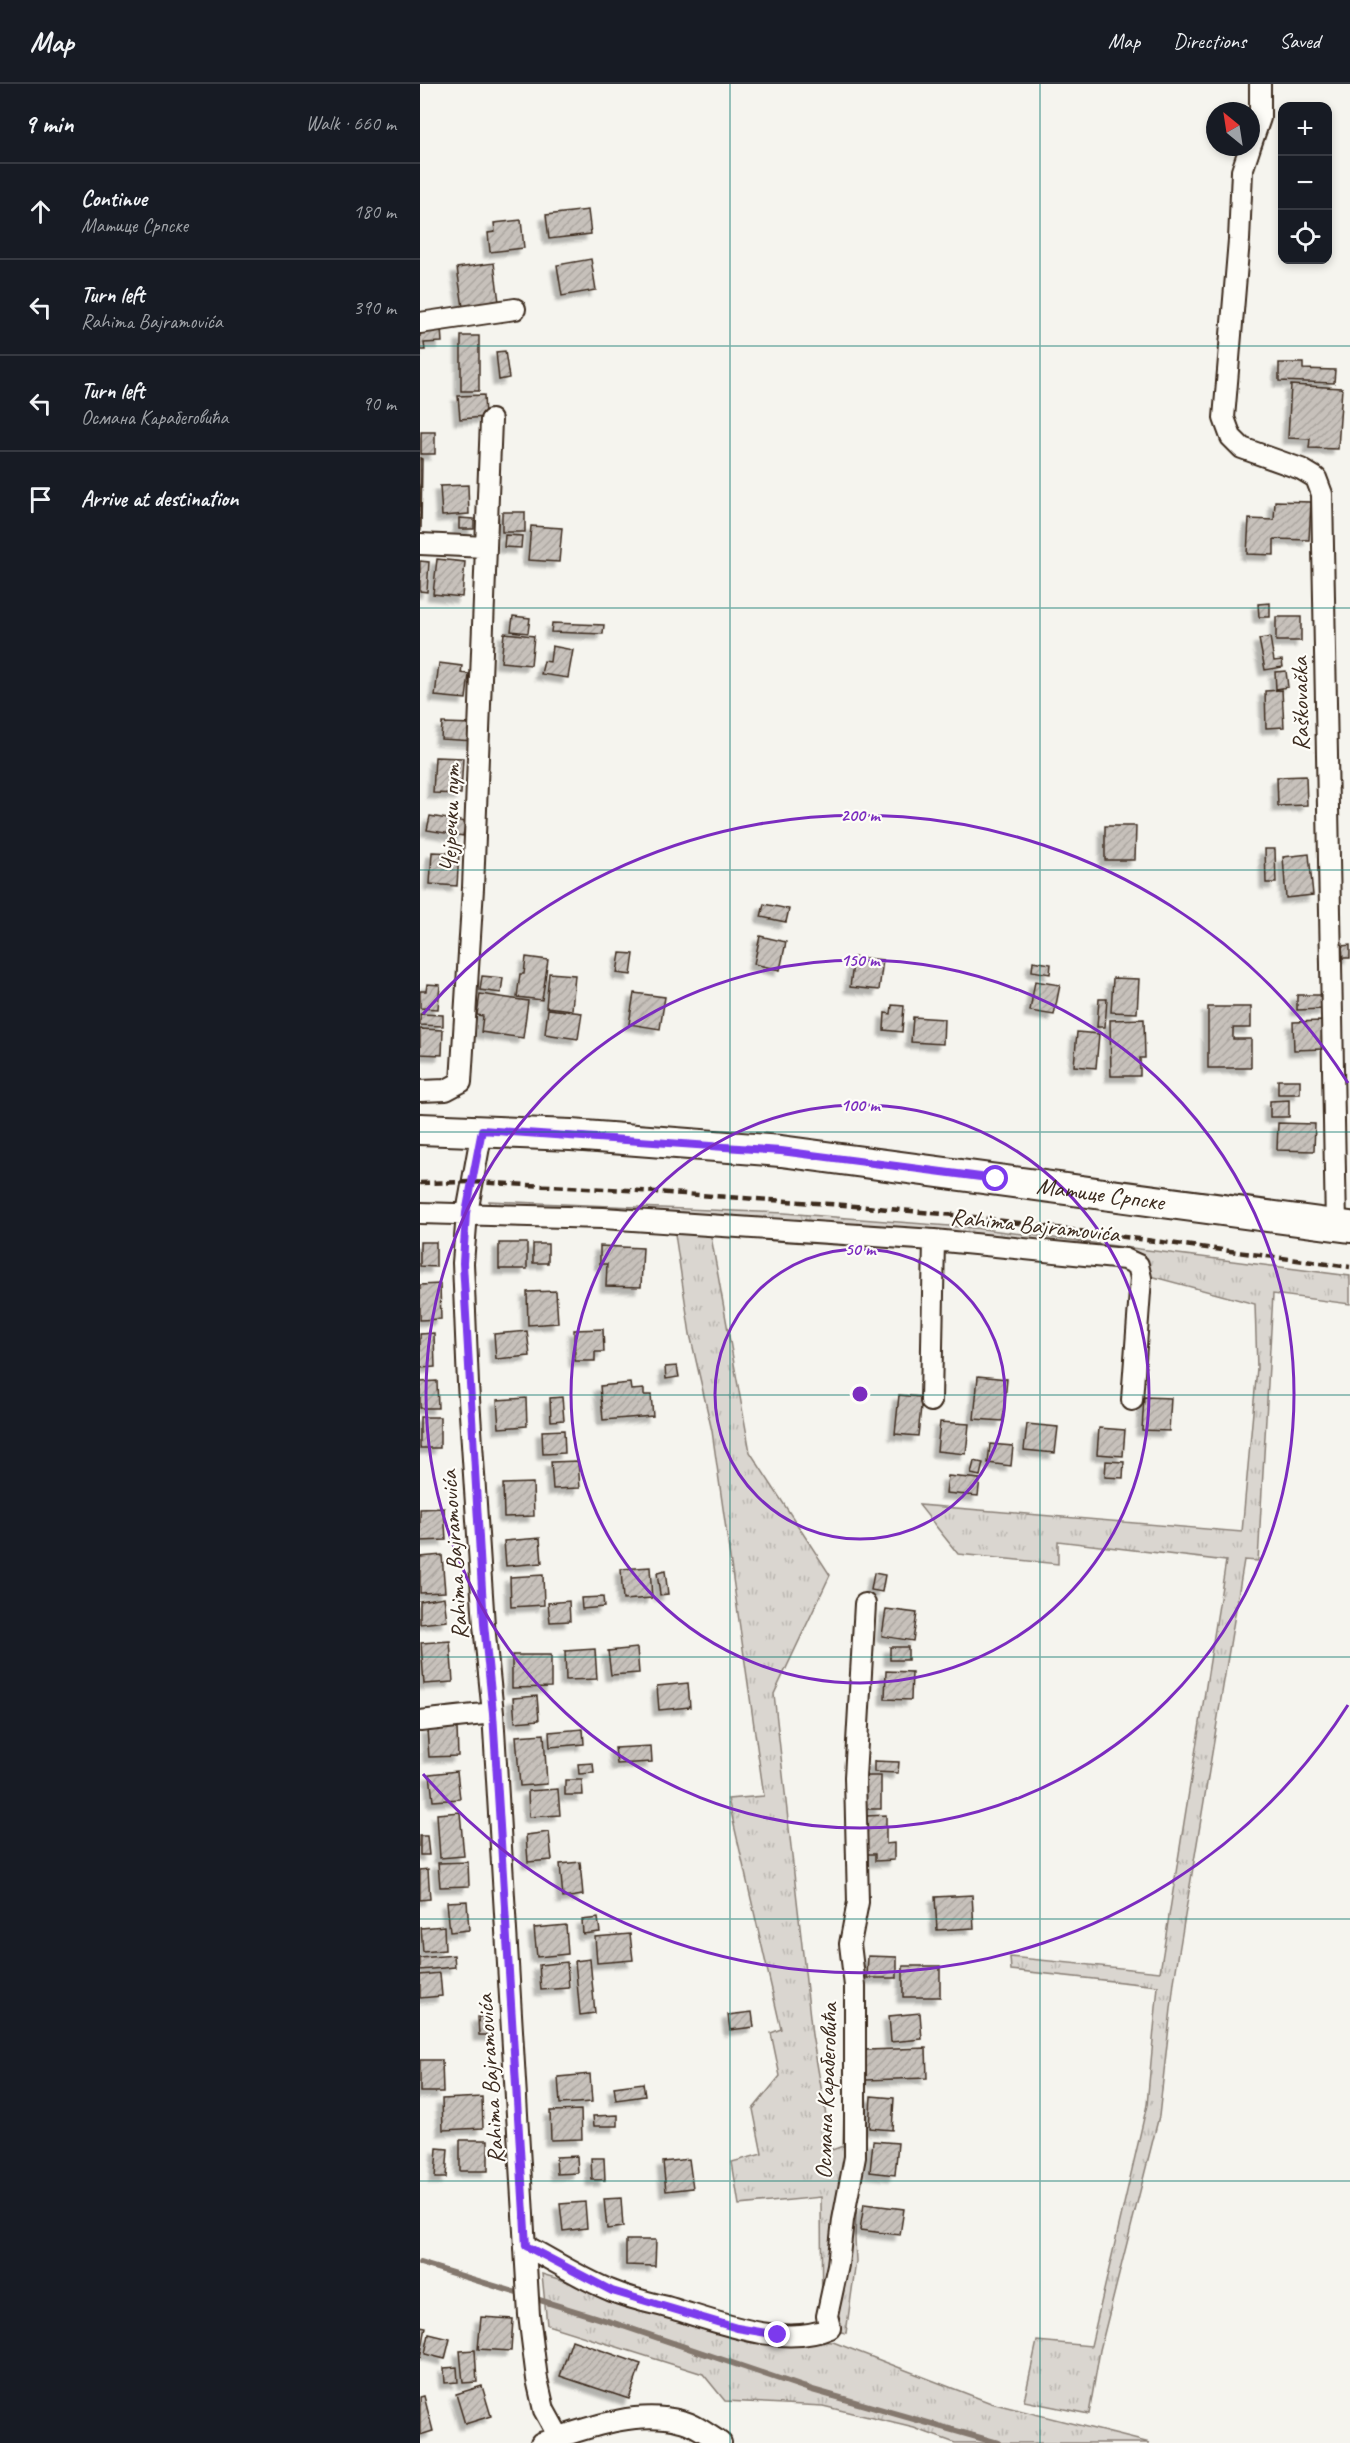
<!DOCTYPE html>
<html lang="en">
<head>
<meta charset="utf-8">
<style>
	:root { --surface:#171b24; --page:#20242c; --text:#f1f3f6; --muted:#9ea1a6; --line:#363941 }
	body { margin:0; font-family:Caveat,sans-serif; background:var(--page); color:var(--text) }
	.controls { position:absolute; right:18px; top:18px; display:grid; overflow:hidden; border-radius:12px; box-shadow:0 3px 9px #0003 }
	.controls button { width:54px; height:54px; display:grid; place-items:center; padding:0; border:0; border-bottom:2px solid var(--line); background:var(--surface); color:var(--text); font:30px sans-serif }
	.compass { position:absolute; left:786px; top:18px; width:54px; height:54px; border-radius:50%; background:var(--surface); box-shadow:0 3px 9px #0003; rotate:330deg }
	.stop { position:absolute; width:18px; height:18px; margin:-14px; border:4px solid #7c3aed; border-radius:50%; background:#fff }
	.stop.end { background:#7c3aed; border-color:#fff; box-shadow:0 2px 6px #0008 }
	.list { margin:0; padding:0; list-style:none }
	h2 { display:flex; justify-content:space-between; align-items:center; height:78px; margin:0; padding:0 24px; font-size:26px }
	h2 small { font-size:20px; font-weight:400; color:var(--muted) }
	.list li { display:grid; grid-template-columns:39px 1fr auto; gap:18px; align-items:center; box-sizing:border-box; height:96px; padding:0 24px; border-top:2px solid var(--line) }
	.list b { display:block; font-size:22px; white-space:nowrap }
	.list p { margin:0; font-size:20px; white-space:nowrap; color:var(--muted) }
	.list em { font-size:20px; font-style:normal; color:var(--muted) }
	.icon { flex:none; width:33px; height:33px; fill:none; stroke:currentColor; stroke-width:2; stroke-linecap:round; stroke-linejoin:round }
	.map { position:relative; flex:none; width:930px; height:2359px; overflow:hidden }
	header { display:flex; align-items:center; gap:36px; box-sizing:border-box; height:84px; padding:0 30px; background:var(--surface); border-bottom:2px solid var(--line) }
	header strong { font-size:28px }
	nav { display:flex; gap:33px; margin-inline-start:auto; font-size:21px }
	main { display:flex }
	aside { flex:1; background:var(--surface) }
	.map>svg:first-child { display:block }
	.grass { fill:url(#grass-tufts); stroke:#8a8077; stroke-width:1.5 }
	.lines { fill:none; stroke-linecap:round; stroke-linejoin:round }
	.stream { stroke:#84786e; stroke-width:6 }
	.building { fill:url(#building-hatch); stroke:#3b2a1e; stroke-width:1.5; filter:url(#shadow) }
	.street-casing { stroke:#3b2a1e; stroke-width:24 }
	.primary-casing { stroke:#3b2a1e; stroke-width:34 }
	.street { stroke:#fdfcf7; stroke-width:20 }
	.primary { stroke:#fdfcf7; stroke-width:30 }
	.rail { stroke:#3b2a1e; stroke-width:4.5; stroke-dasharray:9 4.5; stroke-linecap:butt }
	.route { stroke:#7c3aed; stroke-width:8 }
	.grid { fill:none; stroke:#0f766e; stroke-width:1.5; stroke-opacity:0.55 }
	.ring { fill:none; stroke:#7b2cbf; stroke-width:3 }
	.labels { text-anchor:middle; stroke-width:4.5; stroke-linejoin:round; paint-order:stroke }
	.street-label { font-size:24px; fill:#3b2a1e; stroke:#fdfcf7 }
	.centre { fill:#7b2cbf; stroke:#fdfcf7; stroke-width:3 }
	.ring-label { font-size:18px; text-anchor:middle; font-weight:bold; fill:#7b2cbf; stroke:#fdfcf7; stroke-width:4.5; stroke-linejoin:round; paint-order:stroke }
</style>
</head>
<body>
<header>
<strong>Map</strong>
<nav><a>Map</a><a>Directions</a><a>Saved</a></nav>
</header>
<main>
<aside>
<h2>9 min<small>Walk · 660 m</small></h2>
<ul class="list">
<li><svg class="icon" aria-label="ahead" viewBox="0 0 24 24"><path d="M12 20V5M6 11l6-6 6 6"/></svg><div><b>Continue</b><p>Матице Српске</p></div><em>180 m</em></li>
<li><svg class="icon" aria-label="left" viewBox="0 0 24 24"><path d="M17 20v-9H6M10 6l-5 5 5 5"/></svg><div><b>Turn left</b><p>Rahima Bajramovića</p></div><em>390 m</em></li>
<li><svg class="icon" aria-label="left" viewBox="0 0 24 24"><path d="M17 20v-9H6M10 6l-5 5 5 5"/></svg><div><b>Turn left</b><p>Османа Карабеговића</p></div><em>90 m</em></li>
<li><svg class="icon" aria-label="arrive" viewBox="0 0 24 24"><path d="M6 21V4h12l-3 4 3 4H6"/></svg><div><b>Arrive at destination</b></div></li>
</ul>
</aside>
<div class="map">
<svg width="930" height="2359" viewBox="0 0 930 2359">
	<defs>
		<pattern id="grass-tufts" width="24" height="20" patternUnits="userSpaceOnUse" patternTransform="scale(1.5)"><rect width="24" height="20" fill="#dad6d0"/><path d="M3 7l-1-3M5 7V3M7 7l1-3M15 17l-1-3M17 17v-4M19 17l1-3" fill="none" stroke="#bcb8b2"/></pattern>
		<pattern id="building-hatch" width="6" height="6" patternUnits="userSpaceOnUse" patternTransform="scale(1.5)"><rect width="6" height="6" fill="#c7c1bb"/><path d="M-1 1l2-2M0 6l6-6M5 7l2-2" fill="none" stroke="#aca6a0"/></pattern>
		<filter id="shadow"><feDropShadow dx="-5.5" dy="5.5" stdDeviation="1.5" flood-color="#0004"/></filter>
	</defs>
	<rect width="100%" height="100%" fill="#f5f4ee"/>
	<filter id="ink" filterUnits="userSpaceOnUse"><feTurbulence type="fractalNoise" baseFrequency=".0167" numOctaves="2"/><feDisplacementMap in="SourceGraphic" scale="12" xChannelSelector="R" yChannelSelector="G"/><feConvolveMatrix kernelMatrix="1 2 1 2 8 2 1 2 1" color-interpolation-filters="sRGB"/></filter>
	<g filter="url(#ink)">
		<path class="grass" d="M69,1117L364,1129L555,1144L930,1192V1220L853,1210L838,1477L824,1476L754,1898L739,2032L680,2266L669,2330L604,2317L617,2257L671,2262L727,2021L738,1902L591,1886L590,1873L740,1888L806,1477L638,1457V1480L538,1470L499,1421L822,1448L837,1284L835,1220L715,1188L716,1176L69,1131Z
			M290,1147L330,1368L410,1491L354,1610L392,1951L412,2066L423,2062L428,1883L437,2109L435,2154L436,2177L426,2249L402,2244L401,2113L319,2121L312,2078L342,2070L333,2025L360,1992L351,1949L361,1945L308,1715L344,1712L292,1347L270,1250L255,1150Z
			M122,2190L352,2260L391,2257L413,2258L571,2319L730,2359H535L494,2344L403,2322L305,2317L283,2290L127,2241Z"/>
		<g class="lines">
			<path class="stream" d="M0,2179L191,2238L389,2305L578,2359"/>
		</g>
		<path class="building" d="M168,126L171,150L129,155L126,131Z
			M101,136L104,164L70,168L68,149L75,148L74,139Z
			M171,175L176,206L142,212L137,181Z
			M74,179L79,218L43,223L37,184Z
			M21,244L22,258L4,259L5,266H0V246Z
			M41,252H59V307H41Z
			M85,267L89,294L79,296L76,268Z
			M859,279H883V285L915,286L914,299L859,297Z
			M871,301L922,304L918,365L889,364L890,355L868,354Z
			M64,311L65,333L40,335L38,312Z
			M1,348H15V370H1Z
			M0,374L2,375L1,446H0Z
			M48,401L49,430L22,432L20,402Z
			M855,417L891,418L889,456L854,455V471L827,470L829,435L854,436Z
			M82,428H105V448H82Z
			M39,434L54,435V445H39Z
			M111,442L142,444L139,478L108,476Z
			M85,451L102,452L101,464L84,463Z
			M17,475L45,478L42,513L13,510Z
			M0,477L9,478L7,508L0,507Z
			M850,519V533H839L838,520Z
			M93,532L110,534L108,549L91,547Z
			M856,533H881V557H856Z
			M132,539L184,541L183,550L131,548Z
			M84,549L114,552L111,581L81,578Z
			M850,553L854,577L862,576L863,583L845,586L839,555Z
			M132,562L153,566L148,594L121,590L124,577L130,578Z
			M19,579L42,582L41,589L49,590L46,615L15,612Z
			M866,587L868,603L856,605L855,588Z
			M862,606L864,643L846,644L845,607Z
			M22,639L55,640V657L21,655Z
			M15,673L43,674L41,710L13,709Z
			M886,692L887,721L858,722L857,693Z
			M10,732L46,738L43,752L7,746Z
			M685,742H716L715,776H685Z
			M845,765H855L856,799H846Z
			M12,768L39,769L37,802L10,800Z
			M889,770L893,811L866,814L863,773Z
			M344,820L369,825L366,838L341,833Z
			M340,852L366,858L360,886L334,880Z
			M930,861V874H923L922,862Z
			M200,869L214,870L211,891L197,889Z
			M106,873L128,876L122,916L97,913L100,890H104Z
			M434,873L463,876L459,906L430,903Z
			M613,877L631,880L630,890L612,887Z
			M129,889L155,891L152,926L126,923Z
			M62,892L83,894L81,909L60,906Z
			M693,894L719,895L717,929L691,928Z
			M615,897L640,901L634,931L610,927Z
			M7,900L20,901L18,925L0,924V907H6Z
			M214,909L245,913L240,945L209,940Z
			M60,910L108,917L103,954L61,948L63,932L57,931Z
			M877,911H904V925L877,926Z
			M679,915H687L685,943H677Z
			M472,921L484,922L482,948L464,946L465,929L471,930Z
			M788,923H831V944H813V955H831V984H788Z
			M128,925L162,929L158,955L125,950Z
			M0,930L23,931V942L0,941Z
			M493,933L524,935L523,960L491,958Z
			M724,935L725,974H720V992H691L690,936Z
			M902,937L903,965L874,966L873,938Z
			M0,945L23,946L22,971L0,970Z
			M657,948L679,950L676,984L654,982Z
			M858,996H880V1010H858Z
			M869,1016V1033H850V1017Z
			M858,1039L895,1040L894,1067L857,1066Z
			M0,1158H16V1183L0,1182Z
			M79,1159H107V1185H79Z
			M113,1160H128V1179H113Z
			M180,1162L223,1164L221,1203L186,1202L187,1180H180Z
			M20,1200L21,1235L0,1236V1201Z
			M136,1207L138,1239L108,1241L107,1208Z
			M183,1245L184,1268H175V1277H155L154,1246Z
			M107,1247L110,1272L76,1275L74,1250Z
			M14,1249L15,1283L0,1284V1250Z
			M257,1282L259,1293L246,1295L245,1283Z
			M558,1292L587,1295L583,1337L554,1335Z
			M17,1297L18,1324H0V1298Z
			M210,1299L211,1306L224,1305V1311H231L233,1332L183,1336L180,1302Z
			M479,1311L502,1313L498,1352L475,1350Z
			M142,1313L144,1336L131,1337L130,1314Z
			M724,1313L751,1314L749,1347L722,1346Z
			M106,1314L107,1342L79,1344L77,1316Z
			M0,1333H20V1364H0Z
			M520,1338L549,1340L546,1370L517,1367Z
			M607,1340L638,1343L635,1369L604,1366Z
			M679,1344L705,1346L703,1372L677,1370Z
			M144,1346L145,1369L123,1370L122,1347Z
			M570,1360L593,1362L591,1382L568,1379Z
			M158,1377L160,1404L133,1405L131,1378Z
			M554,1377L563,1379L560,1392L551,1390Z
			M686,1377L704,1378L703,1394L685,1393Z
			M528,1392L560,1395L558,1412L526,1409Z
			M113,1399L114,1432L84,1433L83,1400Z
			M24,1424L26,1456L0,1457V1425Z
			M120,1454L122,1479L86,1482L84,1457Z
			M22,1471L25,1508L0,1509V1473Z
			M230,1483L232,1514L203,1516L201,1485Z
			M245,1487L248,1510L240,1511L237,1489Z
			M454,1489L465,1491L462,1508L451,1506Z
			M123,1491L124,1521L91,1523L90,1493Z
			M24,1513L27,1537L0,1540V1517Z
			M183,1513L184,1523L162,1525L161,1514Z
			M149,1517L150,1537L130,1538L128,1519Z
			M466,1525L497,1529L493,1557L462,1552Z
			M30,1557L33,1598L4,1600L1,1559Z
			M470,1563H488V1576H470Z
			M217,1564L219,1589L191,1591L188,1567Z
			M175,1565L177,1595L146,1596L145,1567Z
			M92,1571H131V1603L92,1604Z
			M466,1587L492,1588L491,1616L465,1615Z
			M268,1599L270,1623L239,1626L237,1602Z
			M117,1612L119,1636L95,1638L93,1614Z
			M37,1644L38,1672L9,1673L7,1645Z
			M163,1645L164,1660L130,1663L129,1648Z
			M124,1650L127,1700L100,1702L96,1652Z
			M231,1662L232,1678L197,1680L195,1664Z
			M454,1677L479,1678L478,1689L454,1688Z
			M173,1679L174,1689L159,1690L158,1680Z
			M37,1687L40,1715L13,1717L10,1690Z
			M444,1692H461V1725H443Z
			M145,1696H162L163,1711H145Z
			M138,1705L140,1731L109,1733L108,1707Z
			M40,1728L44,1772L20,1774L17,1730Z
			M466,1731V1760L474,1759V1776L455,1777V1770H446V1732Z
			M129,1748L132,1776L108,1778L106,1751Z
			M0,1752H7L9,1771H0Z
			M48,1778L49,1802L20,1803L18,1779Z
			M160,1778L163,1811L143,1814L140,1780Z
			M8,1785L10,1815L0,1816V1786Z
			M552,1811L554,1844L517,1846L515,1813Z
			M47,1817L49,1846L30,1848L27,1818Z
			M178,1834L180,1848L163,1850L162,1836Z
			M146,1841L148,1870L117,1873L114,1844Z
			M24,1842L25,1866L3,1868L1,1844Z
			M210,1850L213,1876L177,1879L175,1853Z
			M34,1871L35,1883L0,1886V1874Z
			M448,1872L477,1873V1894H447Z
			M170,1875L175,1929L160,1931L155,1877Z
			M147,1878L149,1904L121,1906L119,1881Z
			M483,1882H520V1913H483Z
			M20,1889L22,1912L0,1914V1891Z
			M332,1928L334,1943L310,1946L308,1931Z
			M500,1929L502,1955L471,1958L469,1932Z
			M58,1933H71L72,1951H59Z
			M506,1964L507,1994L446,1996V1966Z
			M0,1976H22L23,2008H0Z
			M170,1990L172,2018L140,2020L138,1993Z
			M223,1999L225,2012L196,2016L194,2003Z
			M451,2012L474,2014L472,2046L449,2044Z
			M62,2013L63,2044L23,2046L22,2015Z
			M161,2026L162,2055L131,2056L130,2027Z
			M198,2031V2042H174L173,2032Z
			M40,2056H68V2087H40Z
			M453,2057L478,2059L475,2091L450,2088Z
			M17,2064L28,2065L26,2094H15Z
			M157,2072L158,2089L137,2090L136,2073Z
			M171,2074H184L185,2096H172Z
			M269,2075L273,2104L246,2107L243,2078Z
			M201,2114L203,2143L187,2145L184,2115Z
			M165,2118L167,2144L143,2147L140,2120Z
			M444,2120L484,2125L480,2151L440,2146Z
			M206,2156H236L235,2182L206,2181Z
			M61,2233L93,2235L91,2267L58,2265Z
			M0,2242L6,2243L0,2274Z
			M9,2250L30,2255L25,2275L5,2270Z
			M152,2256L221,2280L209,2315L140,2292Z
			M55,2266L57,2298L43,2299L40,2267Z
			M37,2283L38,2298L25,2299L24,2284Z
			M62,2302L71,2332L45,2340L36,2310Z
			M4,2312L13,2347L0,2351V2313Z"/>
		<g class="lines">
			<g class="street-casing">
				<path id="street" d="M831,60L840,34V0
					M830,63L822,87L819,156L804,334L811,353L822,364L881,385L896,394L902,410L916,1141
					M0,239L95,225
					M0,460L66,463L53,804L41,998L26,1006L0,1007
					M66,463L71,336
					M62,1046L47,1129L43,1179L48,1300L64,1541L73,1629L109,2231L117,2295L124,2326L139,2353
					M0,1129L183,1134L514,1156L511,1317
					M514,1156L705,1175L718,1181L721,1194L712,1316
					M0,1637L73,1629
					M106,2162C134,2177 162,2195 192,2207C211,2215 233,2219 254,2225C300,2239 364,2264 410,2244L407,2232L418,2181L423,2136L435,2073V1902L430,1860L438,1818L435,1693L445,1520
					M121,2359C165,2345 214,2325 261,2337C275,2340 289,2351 301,2359"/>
			</g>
			<g class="primary-casing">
				<g id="primary">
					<path id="s1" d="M0,1045L151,1051L361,1067L930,1143"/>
				</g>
			</g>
			<use href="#street" class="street"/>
			<use href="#primary" class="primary"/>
			<path class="rail" d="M0,1099L51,1098L206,1106L424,1121L546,1132L930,1183"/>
		</g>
	</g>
	<g class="lines" filter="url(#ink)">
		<path class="route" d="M358,2251L317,2244L192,2207L106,2162L73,1629L64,1540L43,1179L46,1129L62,1046L361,1067L576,1095"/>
	</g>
	<path class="grid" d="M310,0V2359M620,0V2359M0,262H930M0,524H930M0,786H930M0,1048H930M0,1311H930M0,1573H930M0,1835H930M0,2097H930"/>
	<g class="ring">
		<circle cx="440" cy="1310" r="145"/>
		<circle cx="440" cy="1310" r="289"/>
		<circle cx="440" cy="1310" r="434"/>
		<path d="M928 1621A579 579 0 0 1 3 1690M3 930A579 579 0 0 1 928 999"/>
	</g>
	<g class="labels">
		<g class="street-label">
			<text transform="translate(880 620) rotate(-91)" y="8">Raškovačka</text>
			<text transform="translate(30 734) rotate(-88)" y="8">Чејречки пут</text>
			<text dy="8" stroke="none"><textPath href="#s1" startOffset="684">Матице Српске</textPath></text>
			<text transform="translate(615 1141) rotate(6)" y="8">Rahima Bajramovića</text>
			<text transform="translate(34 1471) rotate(-94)" y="8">Rahima Bajramovića</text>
			<text transform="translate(70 1995) rotate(-94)" y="8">Rahima Bajramovića</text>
			<text transform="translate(406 2007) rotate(-88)" y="8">Османа Карабеговића</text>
		</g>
	</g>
	<circle cx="440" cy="1310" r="9" class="centre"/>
	<g class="ring-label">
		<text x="440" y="737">200 m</text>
		<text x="440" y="882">150 m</text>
		<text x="440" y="1027">100 m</text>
		<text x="440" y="1171">50 m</text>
	</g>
</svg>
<div class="controls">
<button>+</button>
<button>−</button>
<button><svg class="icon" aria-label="locate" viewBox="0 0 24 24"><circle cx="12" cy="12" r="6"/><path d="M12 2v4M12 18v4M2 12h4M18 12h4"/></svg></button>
</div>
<svg class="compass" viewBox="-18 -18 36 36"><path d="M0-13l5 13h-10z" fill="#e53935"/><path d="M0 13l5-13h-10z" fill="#9ea1a6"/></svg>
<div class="stop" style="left:576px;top:1095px"></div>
<div class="stop end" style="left:358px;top:2251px"></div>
</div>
</main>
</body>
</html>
